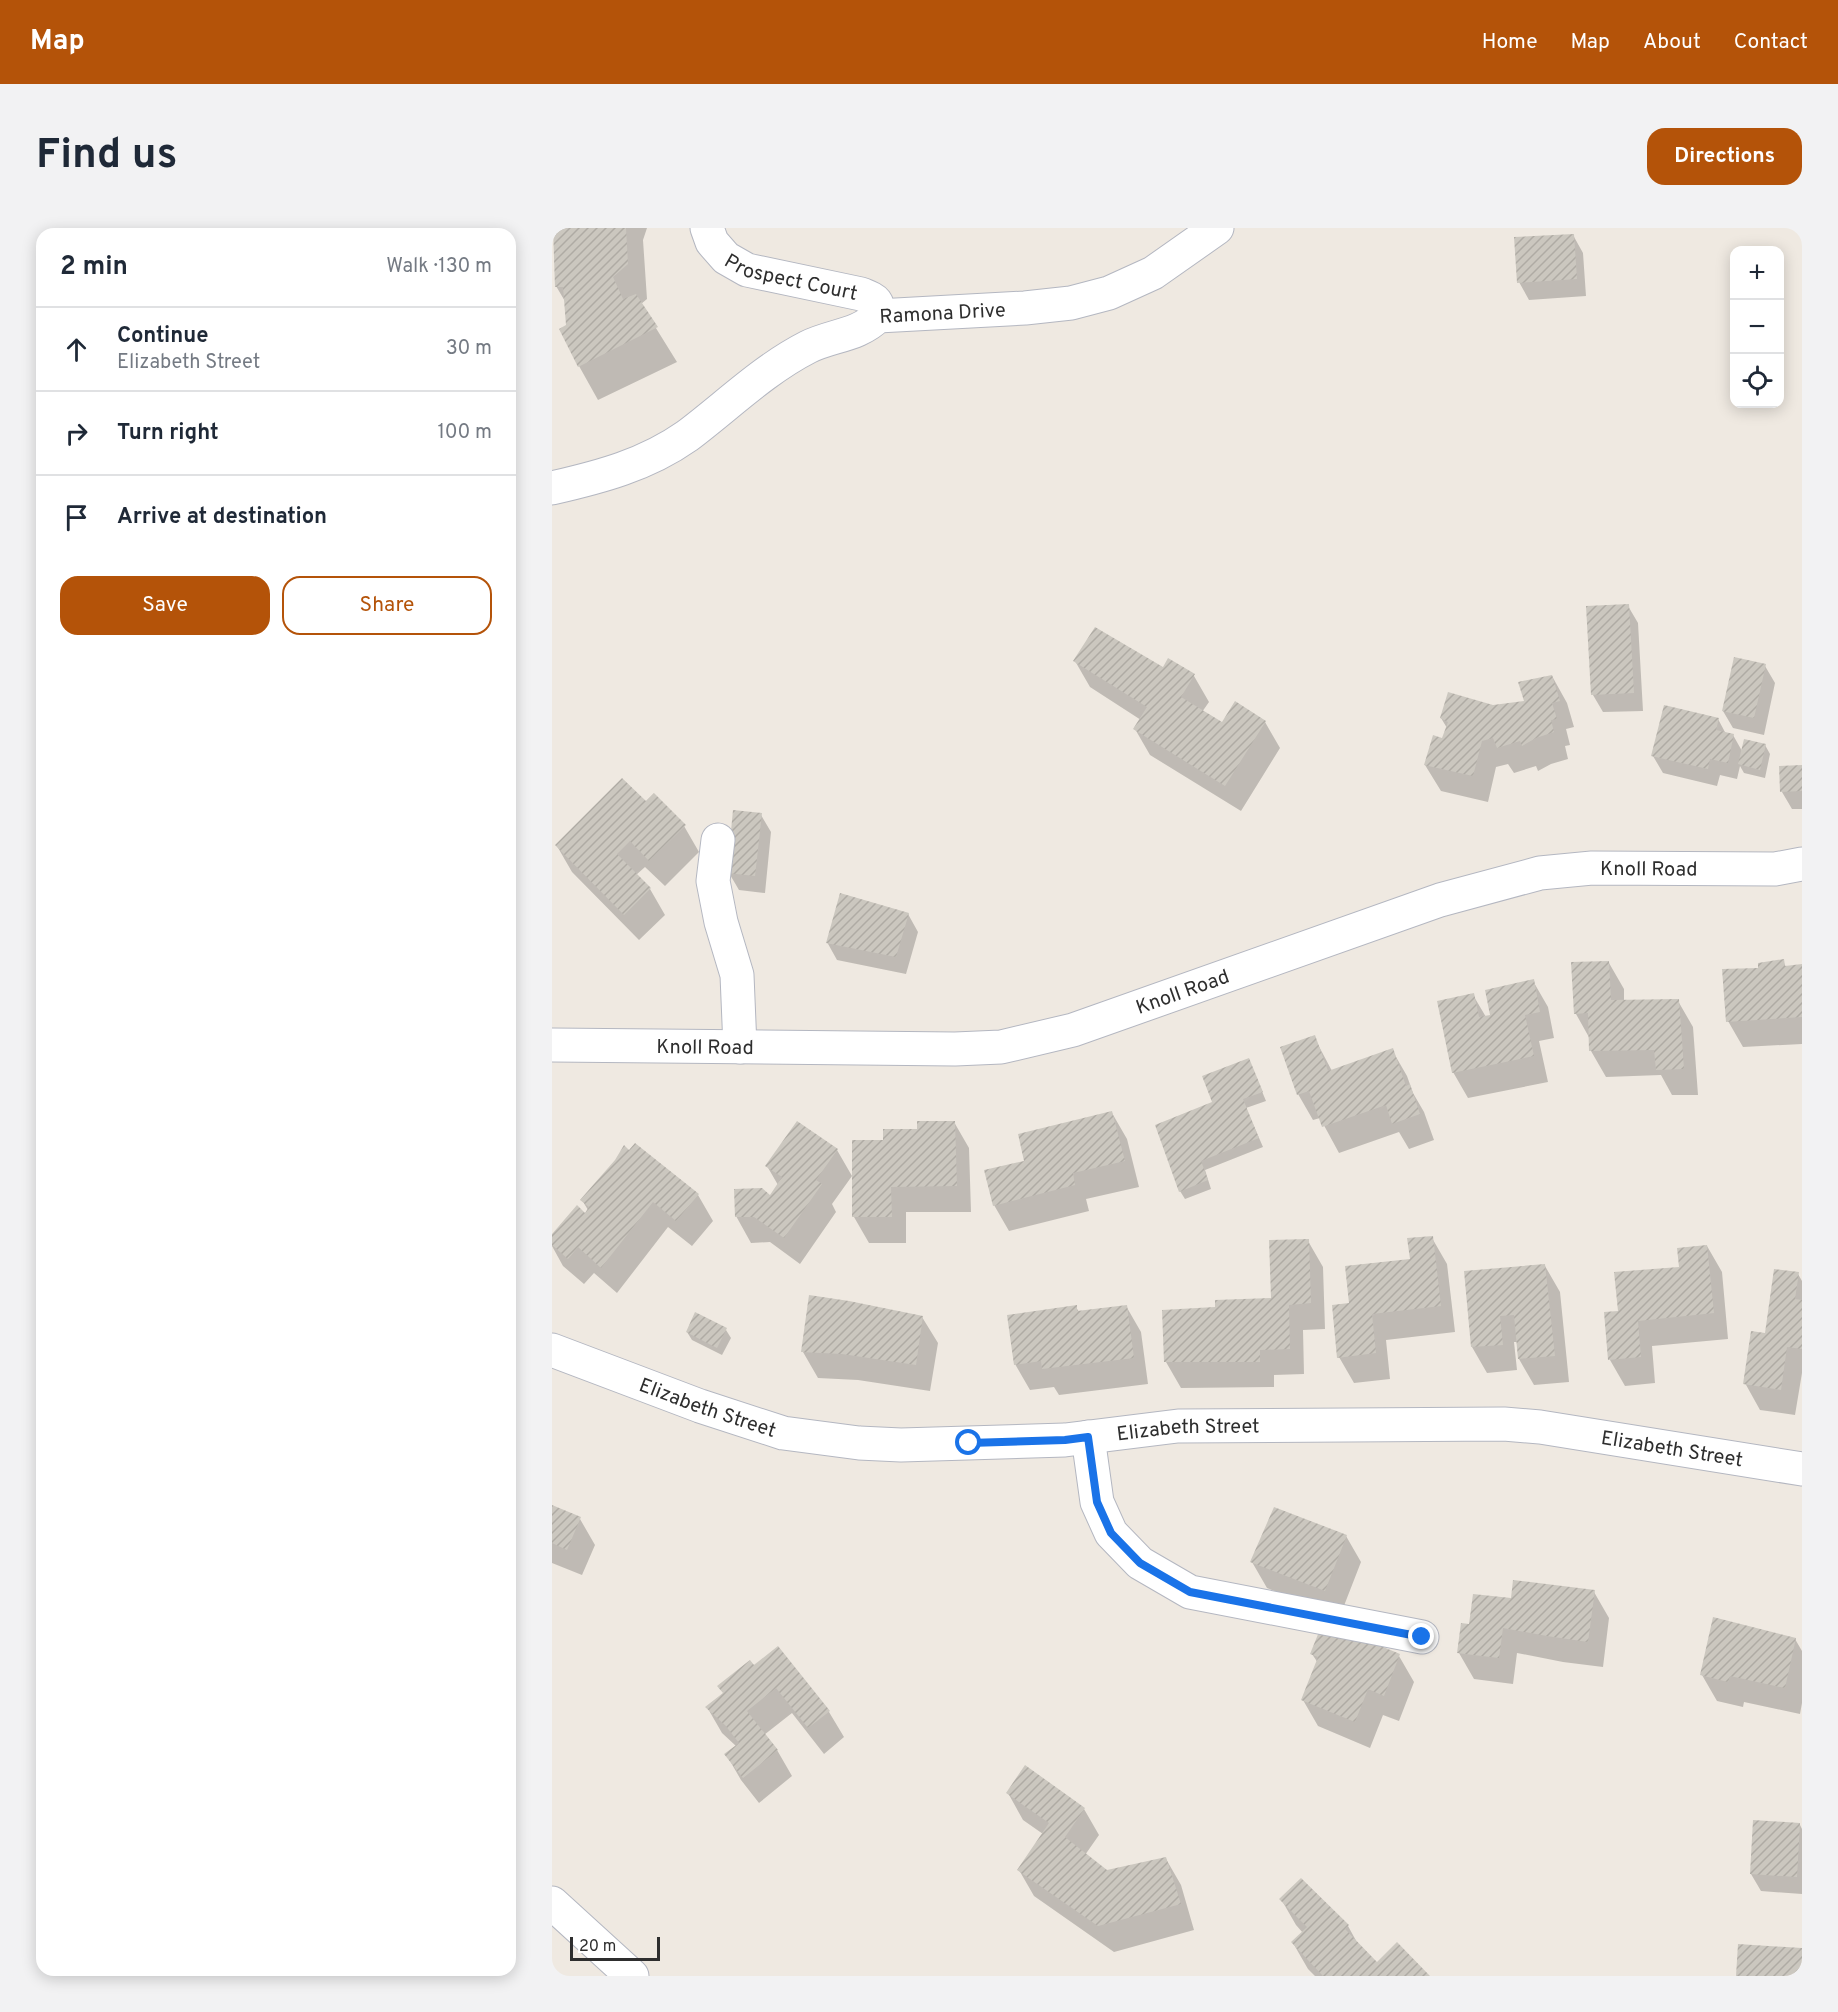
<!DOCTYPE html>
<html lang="en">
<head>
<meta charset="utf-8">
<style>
	:root { --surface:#fff; --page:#f2f2f3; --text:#1f2937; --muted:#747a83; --line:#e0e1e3; --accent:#b45309 }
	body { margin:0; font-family:Overpass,sans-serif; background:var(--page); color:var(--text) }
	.controls { position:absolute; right:18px; top:18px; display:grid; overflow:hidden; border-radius:12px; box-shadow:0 3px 15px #0003 }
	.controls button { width:54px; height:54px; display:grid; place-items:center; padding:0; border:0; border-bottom:2px solid var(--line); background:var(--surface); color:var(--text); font:30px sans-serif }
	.scale { position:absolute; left:18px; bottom:15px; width:90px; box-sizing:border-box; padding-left:6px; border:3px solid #2e2e2e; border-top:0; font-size:16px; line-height:21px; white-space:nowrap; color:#2e2e2e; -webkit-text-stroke:4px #fff; paint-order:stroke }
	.stop { position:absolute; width:18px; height:18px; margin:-14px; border:4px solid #1a73e8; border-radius:50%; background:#fff }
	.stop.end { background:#1a73e8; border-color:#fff; box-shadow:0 2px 6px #0008 }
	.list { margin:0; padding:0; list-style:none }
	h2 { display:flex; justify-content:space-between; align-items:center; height:78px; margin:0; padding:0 24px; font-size:26px }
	h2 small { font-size:20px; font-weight:400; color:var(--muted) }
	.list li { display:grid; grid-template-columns:39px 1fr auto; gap:18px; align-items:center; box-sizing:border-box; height:84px; padding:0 24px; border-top:2px solid var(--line) }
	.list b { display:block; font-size:22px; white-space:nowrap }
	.list p { margin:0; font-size:20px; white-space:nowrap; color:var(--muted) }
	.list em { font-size:20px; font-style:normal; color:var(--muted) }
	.actions { display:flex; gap:12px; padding:18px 24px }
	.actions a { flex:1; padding:14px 0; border:2px solid var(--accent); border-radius:18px; text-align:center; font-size:21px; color:var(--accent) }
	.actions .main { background:var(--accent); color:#fff }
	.icon { flex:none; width:33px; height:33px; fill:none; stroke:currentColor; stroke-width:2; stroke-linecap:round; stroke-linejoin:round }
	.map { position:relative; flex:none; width:1250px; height:1748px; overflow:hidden; border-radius:18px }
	header { display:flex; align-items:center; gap:36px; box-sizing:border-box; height:84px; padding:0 30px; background:var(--accent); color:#fff }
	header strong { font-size:28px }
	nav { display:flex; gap:33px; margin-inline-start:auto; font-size:21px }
	.intro { display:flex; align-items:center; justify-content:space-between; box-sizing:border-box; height:144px; padding:0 36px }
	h1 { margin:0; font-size:42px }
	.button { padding:15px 27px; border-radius:18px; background:var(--accent); color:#fff; font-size:21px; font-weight:700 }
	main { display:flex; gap:36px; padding:0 36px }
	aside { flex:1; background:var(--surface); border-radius:18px; box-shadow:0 3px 15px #0003 }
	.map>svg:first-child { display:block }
	.shadow { fill:#0003 }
	.building { fill:url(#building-hatch) }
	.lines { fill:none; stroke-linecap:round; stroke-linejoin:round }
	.minor-casing { stroke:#b4b7c1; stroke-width:35 }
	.minor { stroke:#fff; stroke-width:33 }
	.route { stroke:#1a73e8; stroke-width:8 }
	.labels { text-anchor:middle; stroke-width:4.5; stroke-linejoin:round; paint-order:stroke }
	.street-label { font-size:20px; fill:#2e2e2e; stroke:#fff }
</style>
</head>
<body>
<header>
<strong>Map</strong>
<nav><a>Home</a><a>Map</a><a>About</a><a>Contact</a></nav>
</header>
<div class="intro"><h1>Find us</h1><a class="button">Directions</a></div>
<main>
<aside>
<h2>2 min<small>Walk · 130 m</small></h2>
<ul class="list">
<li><svg class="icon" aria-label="ahead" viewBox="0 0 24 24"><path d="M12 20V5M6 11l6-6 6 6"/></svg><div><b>Continue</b><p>Elizabeth Street</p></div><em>30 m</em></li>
<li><svg class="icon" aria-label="right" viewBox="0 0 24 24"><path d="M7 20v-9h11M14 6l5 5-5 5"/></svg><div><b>Turn right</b></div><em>100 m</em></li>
<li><svg class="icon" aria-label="arrive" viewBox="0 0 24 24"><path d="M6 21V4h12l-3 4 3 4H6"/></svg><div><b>Arrive at destination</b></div></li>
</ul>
<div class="actions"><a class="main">Save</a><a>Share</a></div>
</aside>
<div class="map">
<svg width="1250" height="1748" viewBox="0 0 1250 1748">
	<defs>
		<pattern id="building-hatch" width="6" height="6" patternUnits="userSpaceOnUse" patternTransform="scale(1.5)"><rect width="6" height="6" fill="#cbc7bf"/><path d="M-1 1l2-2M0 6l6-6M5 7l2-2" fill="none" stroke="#afaba4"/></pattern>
	</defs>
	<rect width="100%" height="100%" fill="#efe9e1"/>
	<path class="shadow" d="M3,0H95L91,12L95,71L89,76L125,134L46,172L27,138L16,98L14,75L4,58Z
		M1021,7L1031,25L1034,68L977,72L967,54Z
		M1076,378L1086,395L1091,483L1051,484L1041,467L1036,380Z
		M523,433L611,441L642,448L657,474L650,484L670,496L713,494L728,520L689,583L598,527L583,501L589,492L538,459Z
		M1213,438L1223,455L1212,507L1181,500L1171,483Z
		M1000,448L1015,475L1022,499L1014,501L1018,517L1013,518L1016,531L999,536L986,543L984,538L962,545L956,536L944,539L936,574L889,563L873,537L891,512L895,500L889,490L941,478L974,474Z
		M1166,491L1174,506L1181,507L1190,523L1213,517L1218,526L1213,550L1192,545L1188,538L1185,551L1168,547L1165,558L1111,545L1101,528Z
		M1250,539V581H1240L1230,564L1228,540Z
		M94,576L132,598L147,624L113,658L93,639L84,647L98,661L113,687L87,712L20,644L5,618Z
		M209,587L219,604L213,665L187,662L177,645Z
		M356,686L366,704L354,746L285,732L275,714Z
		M1231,733L1234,739L1250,738V816L1191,819L1176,793L1208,741Z
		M1057,735L1072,761V774L1126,773L1141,799L1146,867H1120L1109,847L1054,849L1039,823L1038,811L1024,786Z
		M981,753L996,779L1002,810L987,813L996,854L916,870L901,844L921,767L934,789L940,788Z
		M762,809L780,843L840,822L855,848L861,865L872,884L882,912L857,921L847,904L787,925L768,890L761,892L746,866Z
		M697,832L714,873L694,880L711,919L653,942L659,961L633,971L628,963L662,875Z
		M560,885L575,911L587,959L534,971L537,983L457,1003L442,977L474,934Z
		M402,894L417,920L419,984H354V1015H317L302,989L367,902Z
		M285,922L300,948L280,976L284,984L248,1036L218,1014L199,1015L184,988L218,969L226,957L215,938Z
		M146,967L161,993L140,1018L116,999L65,1065L42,1045L32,1056L11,1038L0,1018V1008L33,987L36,982L30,972Z
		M880,1010L895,1036L903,1104L834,1112L838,1151L802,1155L787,1129L799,1077L859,1032Z
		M756,1013L771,1039L773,1101L751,1102L752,1146L722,1147V1159L629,1160L614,1134L664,1081L721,1072Z
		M1155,1018L1170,1044L1176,1111L1100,1118L1103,1155L1073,1158L1058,1132L1068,1084L1129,1040Z
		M993,1038L1008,1064L1017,1154L982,1157L967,1131L966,1114H962L965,1142L935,1145L920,1119L914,1045Z
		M1246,1046L1250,1053V1145L1243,1187L1208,1182L1193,1155L1214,1106Z
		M259,1069L370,1089L386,1115L378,1163L306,1152L266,1150L251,1124Z
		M574,1078L589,1104L596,1156L507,1167L502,1159L478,1162L463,1136L524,1079L527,1084Z
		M174,1102L179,1110L170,1127L140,1112L135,1104Z
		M0,1279L28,1291L43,1317L30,1347L0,1335Z
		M794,1308L809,1334L788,1388L715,1360L700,1334Z
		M1042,1364L1057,1390L1051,1439L1011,1434L965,1425L961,1456L922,1451L907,1425L919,1398L961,1372Z
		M1243,1411L1250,1423V1475L1248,1486L1192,1474L1191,1479L1165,1473L1150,1447Z
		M760,1426L847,1428L862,1454L847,1493L831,1487L818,1520L766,1498L751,1472L766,1435Z
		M202,1439L277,1484L292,1509L272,1526L240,1485L212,1507L225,1522L240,1548L207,1575L189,1552L174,1526L184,1518L170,1505L155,1479Z
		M474,1540L532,1581L547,1607L533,1627L555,1644L614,1631L629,1657L642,1702L562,1724L482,1668L467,1642L491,1606L471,1592L456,1565Z
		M1248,1597L1250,1601V1666L1209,1663L1199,1646Z
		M729,1671L796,1698L807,1718L825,1736L876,1748H763L756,1741L741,1715L751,1705L744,1697Z"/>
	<path class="building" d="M1,0H74L76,36L61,49L71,71L84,66L106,99L26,139L7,101L14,97L11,59H3Z
		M1022,6L1025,51L965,55L962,9Z
		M1077,376L1082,465L1039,467L1034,378Z
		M543,399L611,439L616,430L643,446L629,469L670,494L683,473L714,493L673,558L581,501L595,479L521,433Z
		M1182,429L1214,436L1202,490L1170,483Z
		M1000,447L1008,473L1000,475L1005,491L999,492L1002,504L984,510L970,518L968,513L945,520L941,510L930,513L921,548L872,537L881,507L890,510L896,494L888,490L896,464L941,477L972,473L966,454Z
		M1112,477L1167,490L1164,502L1182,506L1176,535L1158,531L1156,541L1099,528Z
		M1192,511L1214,516L1208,542L1186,536Z
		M1250,537V563L1228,564L1227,538Z
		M70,550L94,573L102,565L134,597L97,633L78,613L65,626L99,660L72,687L3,617Z
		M181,582L210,585L203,648L175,645Z
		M288,665L357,685L344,729L274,715Z
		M1232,731L1233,738L1250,736V789L1174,794L1170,741L1206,740V735Z
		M1057,733L1059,772L1127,771L1132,841L1104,842L1102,822L1037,823L1036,785L1022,786L1019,734Z
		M982,751L988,784L973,787L982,828L900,845L885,773L922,765L927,789L938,787L933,762Z
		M763,807L776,843L841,820L854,858L858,856L868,886L840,896L834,877L770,899L757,863L745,867L728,819Z
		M697,830L711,864L691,871L707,910L649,933L656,952L627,964L603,897L660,874L650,848Z
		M560,883L573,933L521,945L523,957L441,978L432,942L472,933L466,906Z
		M245,893L286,921L264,952L270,956L232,1010L202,989H183L182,961L210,960L218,967L230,949L213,938Z
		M365,893H403L405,958L339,959L340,989H300V912H331V901H365Z
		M83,915L147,966L124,993L101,974L49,1040L26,1019L16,1031L0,1017V1006L25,977L33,985L37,979L28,972L63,932L72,917L77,922Z
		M881,1008L889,1078L820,1086L824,1125L785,1130L780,1077L797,1075L793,1038L858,1031L855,1010Z
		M757,1011L759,1075L737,1077L738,1121L708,1122V1134H612L610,1082L663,1079V1072L719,1070L717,1012Z
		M1155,1017L1162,1085L1086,1093L1089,1129L1056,1132L1052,1084L1066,1083L1062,1044L1127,1039L1125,1020Z
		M993,1036L1003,1128L966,1131L962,1087L948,1088L951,1117L919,1119L912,1043Z
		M1222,1041L1247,1044L1243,1071L1250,1072V1121L1235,1119L1229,1162L1191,1156L1199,1103L1213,1105Z
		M257,1067L297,1073L371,1088L364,1137L290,1126L249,1124Z
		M525,1077V1083L575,1077L582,1130L490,1141L489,1133L462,1137L455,1087Z
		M143,1084L175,1100L165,1120L134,1104Z
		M0,1277L29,1289L15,1322L0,1315Z
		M722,1279L795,1307L773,1363L698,1334Z
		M961,1352L1043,1362L1036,1414L995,1408L951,1400L947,1430L905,1425L909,1395L917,1396L921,1366L959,1370Z
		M1161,1389L1244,1410L1233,1460L1178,1448L1176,1454L1148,1447Z
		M771,1394L848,1426L832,1468L816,1461L803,1494L749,1472L766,1429L758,1426Z
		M226,1418L278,1483L256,1500L224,1460L195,1483L226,1522L191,1550L172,1526L187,1515L173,1497L153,1479L171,1465L165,1458L198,1432L202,1437Z
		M473,1537L533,1580L513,1609L555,1642L614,1629L629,1676L546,1698L465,1642L497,1595L454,1565Z
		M1201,1592L1248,1595L1245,1649L1198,1646Z
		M749,1650L797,1697L793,1701L825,1734L845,1714L878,1748H771L739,1714L755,1699L727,1671Z
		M1186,1716L1250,1720V1748H1184Z"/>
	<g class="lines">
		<g class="minor-casing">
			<g id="minor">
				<path id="s1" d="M155,0L160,14L174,30L195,42L309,66C323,72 327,72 326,88"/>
				<path id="s2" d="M0,260C48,249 94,237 135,208C175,178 211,142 256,119C280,107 306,108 326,88L473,80L519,75L557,65L601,45L665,0"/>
				<path d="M166,612L161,653L169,694L185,747L188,819"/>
				<path id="s3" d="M0,817L403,821L449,819L521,802L888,672L988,645L1040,640L1223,641L1250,636"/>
				<path id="s4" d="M0,1122L148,1178L231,1205L307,1215L349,1217L513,1212L626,1198L952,1196L988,1199L1250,1241"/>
				<path d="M536,1209L545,1274L559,1305L588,1335L638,1364L870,1409"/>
				<path d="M0,1675L80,1748"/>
			</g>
		</g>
		<use href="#minor" class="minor"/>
	</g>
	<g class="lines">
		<path class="route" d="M417,1215L513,1212L536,1209L545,1274L559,1305L588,1335L638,1364L870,1409"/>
	</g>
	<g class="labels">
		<g class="street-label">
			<text dy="7" stroke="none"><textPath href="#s1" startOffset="105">Prospect Court</textPath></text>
			<text dy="7" stroke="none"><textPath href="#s2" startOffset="438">Ramona Drive</textPath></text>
			<text dy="7" stroke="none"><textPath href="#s3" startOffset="1125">Knoll Road</textPath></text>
			<text dy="7" stroke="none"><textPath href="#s3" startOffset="639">Knoll Road</textPath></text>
			<text dy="7" stroke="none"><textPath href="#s3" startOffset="153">Knoll Road</textPath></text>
			<text dy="7" stroke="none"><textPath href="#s4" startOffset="166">Elizabeth Street</textPath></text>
			<text dy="7" stroke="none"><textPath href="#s4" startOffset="652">Elizabeth Street</textPath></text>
			<text dy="7" stroke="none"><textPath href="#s4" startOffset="1138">Elizabeth Street</textPath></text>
		</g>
	</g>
</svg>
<div class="controls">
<button>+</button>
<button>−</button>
<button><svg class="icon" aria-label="locate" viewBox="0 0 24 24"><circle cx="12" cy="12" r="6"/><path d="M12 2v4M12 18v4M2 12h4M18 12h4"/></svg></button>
</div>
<div class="scale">20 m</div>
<div class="stop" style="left:417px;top:1215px"></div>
<div class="stop end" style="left:870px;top:1409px"></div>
</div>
</main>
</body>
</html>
